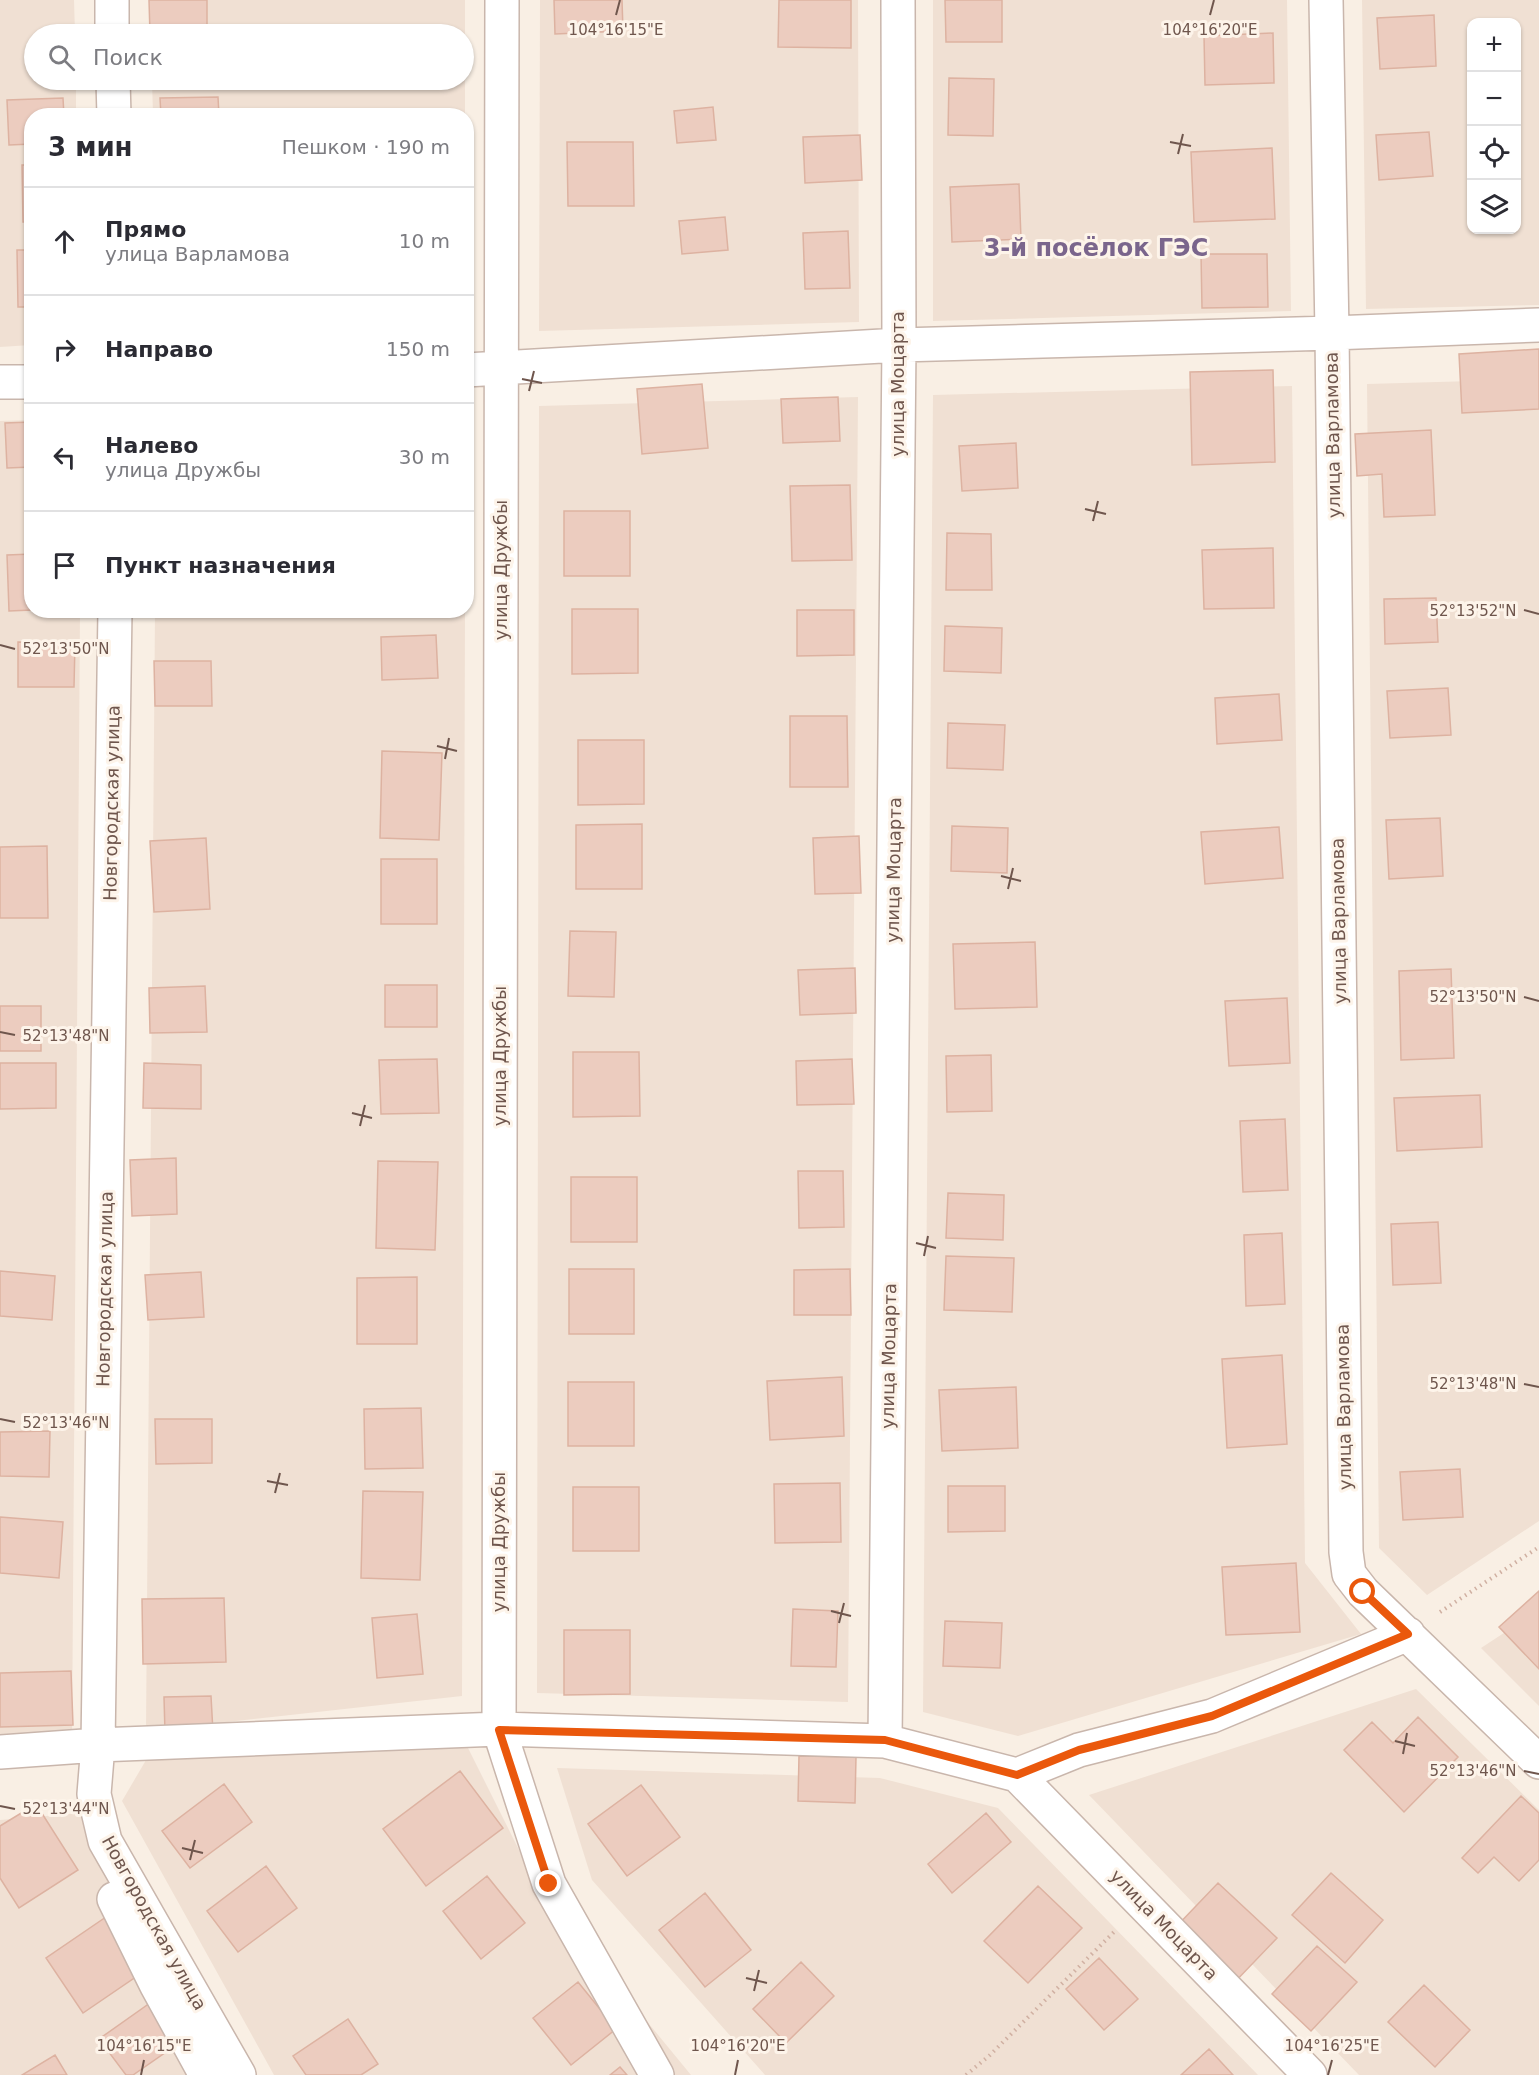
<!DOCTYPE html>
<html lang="ru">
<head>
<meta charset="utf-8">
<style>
	:root { --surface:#fff; --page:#f7f7f7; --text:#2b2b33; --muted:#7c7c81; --line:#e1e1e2 }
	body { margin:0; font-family:"DejaVu Sans",sans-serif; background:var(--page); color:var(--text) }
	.controls { position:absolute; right:18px; top:18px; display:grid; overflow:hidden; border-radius:12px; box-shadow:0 2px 4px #0004 }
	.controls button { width:54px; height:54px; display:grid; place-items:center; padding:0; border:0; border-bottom:2px solid var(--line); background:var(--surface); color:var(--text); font:30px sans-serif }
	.stop { position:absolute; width:18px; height:18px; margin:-14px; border:4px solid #ea580c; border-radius:50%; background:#fff }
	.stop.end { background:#ea580c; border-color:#fff; box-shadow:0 2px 6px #0008 }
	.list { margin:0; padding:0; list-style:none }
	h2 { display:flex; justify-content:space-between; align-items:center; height:78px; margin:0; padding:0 24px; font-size:26px }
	h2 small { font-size:20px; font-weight:400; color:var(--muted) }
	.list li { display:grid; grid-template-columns:39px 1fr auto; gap:18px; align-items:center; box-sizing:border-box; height:108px; padding:0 24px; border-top:2px solid var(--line) }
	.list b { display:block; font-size:22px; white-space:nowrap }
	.list p { margin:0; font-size:20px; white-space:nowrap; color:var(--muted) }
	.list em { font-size:20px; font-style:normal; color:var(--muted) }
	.icon { flex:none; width:33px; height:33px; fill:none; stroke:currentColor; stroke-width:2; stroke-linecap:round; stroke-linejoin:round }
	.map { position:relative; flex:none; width:1539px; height:2075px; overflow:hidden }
	.search { position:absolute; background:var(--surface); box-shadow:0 2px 4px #0004; left:24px; top:24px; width:450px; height:66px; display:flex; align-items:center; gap:15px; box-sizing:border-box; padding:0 21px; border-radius:33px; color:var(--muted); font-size:22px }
	.panel { position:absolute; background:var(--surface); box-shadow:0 2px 4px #0004; left:24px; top:108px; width:450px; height:510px; border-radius:24px }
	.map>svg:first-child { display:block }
	.residential { fill:#f0e0d3; fill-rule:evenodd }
	.building { fill:#ecccbf; stroke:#ddb2a1; stroke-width:1.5 }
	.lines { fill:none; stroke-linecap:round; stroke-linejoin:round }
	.minor-casing { stroke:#c9b6ac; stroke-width:36 }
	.path { stroke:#d0b0a2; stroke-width:4; stroke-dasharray:1.5 4.5; stroke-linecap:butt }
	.minor { stroke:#fff; stroke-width:33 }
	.route { stroke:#ea580c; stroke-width:8 }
	.ticks { fill:none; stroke:#6f564d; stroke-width:2 }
	.labels { text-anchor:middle; stroke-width:6; stroke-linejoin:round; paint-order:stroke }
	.street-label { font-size:18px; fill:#6f564d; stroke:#fdf4ea }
	.district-label { font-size:24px; font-weight:bold; fill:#7a658c; stroke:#fdf4ea }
	.ticks-label { font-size:15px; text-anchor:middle; fill:#6f564d; stroke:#fdf4ea; stroke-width:6; stroke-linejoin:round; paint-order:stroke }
</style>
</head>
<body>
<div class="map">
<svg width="1539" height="2075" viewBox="0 0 1539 2075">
	<rect width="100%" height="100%" fill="#f9efe4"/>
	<path class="residential" d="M0,0H74L75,34H34V80H76V115L32,116L31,345L0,347Z
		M151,0H465V115H153L152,80H464V34H152Z
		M540,0H858L859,322L539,331Z
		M933,0H1287L1291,311L933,321Z
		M1362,0H1539V305L1366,309ZM1472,22H1516V230H1472Z
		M1539,379V1521L1427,1595L1379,1548L1367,384Z
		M1292,386L1305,1563L1361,1634L1018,1736L923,1712L933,395Z
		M858,397L848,1702L537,1693L539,406Z
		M31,420L32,610L80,611L72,1739L0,1746V421Z
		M155,611H465L462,1696L146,1731Z
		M1539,1610V1706L1481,1648Z
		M1416,1689L1539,1810V2075H1359L1089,1795Z
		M462,1736L539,1890L691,2075H274L122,1801L149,1755Z
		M557,1768L880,1778L998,1808L1258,2075H765L592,1880Z
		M81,1813L215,2075H0V1820Z"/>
	<path class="building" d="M149,0H207V34H150Z
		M554,0H622L623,31L555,34Z
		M779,0H851V48L778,47Z
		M945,0H1002V42H946Z
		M1434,15L1436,66L1380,69L1377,18Z
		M1273,33L1274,83L1205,85L1204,36Z
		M949,78L994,79L993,136L948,135Z
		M218,97L219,116H161L160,98Z
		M63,98L64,116H32V144L9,145L7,100Z
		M713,107L716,140L677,143L674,111Z
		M383,109L442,111V116H383Z
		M1429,132L1433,176L1379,180L1376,135Z
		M860,135L862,180L805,183L803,137Z
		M567,142H633L634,206H568Z
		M1272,148L1275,219L1194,222L1191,152Z
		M22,165H32V222H23Z
		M1019,184L1021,239L952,242L950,187Z
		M725,217L728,250L682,254L679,221Z
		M848,231L850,288L805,289L803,233Z
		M17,250H32V307H18Z
		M1201,254H1267L1268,307L1202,308Z
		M1539,349V409L1462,413L1459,354Z
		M1273,370L1275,462L1192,465L1190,372Z
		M702,384L708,448L642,454L637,389Z
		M838,397L840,441L783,443L781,399Z
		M32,422V467L7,468L5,423Z
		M1431,430L1435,515L1384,517L1382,474L1357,476L1355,434Z
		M1016,443L1018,488L962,491L959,446Z
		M850,485L852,560L792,561L790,486Z
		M564,511H630V576H564Z
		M947,533L991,534L992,590H946Z
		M1273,548L1274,608L1204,609L1202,550Z
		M32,554V610L9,611L7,555Z
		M1436,598L1438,642L1385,644L1384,599Z
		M572,609H638V673L572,674Z
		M797,610H854V655L797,656Z
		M945,626L1002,628L1001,673L944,671Z
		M436,635L438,678L382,680L381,637Z
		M18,642L75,643L74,687H18Z
		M154,661H211L212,706H155Z
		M1448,688L1451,735L1390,738L1387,691Z
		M1279,694L1282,740L1217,744L1215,698Z
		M790,716H847L848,787H790Z
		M948,723L1005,725L1003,770L947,768Z
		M578,740H644V804L578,805Z
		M382,751L442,753L439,840L380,838Z
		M1440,818L1443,876L1389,879L1386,820Z
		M642,824V889H576V825Z
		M952,826L1008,828L1007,873L951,871Z
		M1279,827L1283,878L1205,884L1201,832Z
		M859,836L861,893L815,894L813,838Z
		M206,838L210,909L154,912L150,841Z
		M47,846L48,918H0V847Z
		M381,859H437V924H381Z
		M570,931L616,932L614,997L568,996Z
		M1035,942L1037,1007L955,1009L953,944Z
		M855,968L856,1013L800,1015L798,970Z
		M1451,969L1454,1058L1401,1060L1399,971Z
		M385,985H437V1027H385Z
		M205,986L207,1032L150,1033L149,988Z
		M1287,998L1290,1063L1229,1066L1225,1001Z
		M0,1006H41V1051H0Z
		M573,1052H639L640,1116L573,1117Z
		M991,1055L992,1111L947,1112L946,1056Z
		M437,1059L439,1113L381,1114L379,1060Z
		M852,1059L854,1104L797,1105L796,1061Z
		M0,1063H56V1108L0,1109Z
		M144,1063L201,1065V1109L143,1108Z
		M1480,1095L1482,1147L1397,1151L1394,1098Z
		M1285,1119L1288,1190L1243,1192L1240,1121Z
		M176,1158L177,1214L132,1216L130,1160Z
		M378,1161L438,1162L435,1250L376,1248Z
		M798,1171H843L844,1227L799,1228Z
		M571,1177H637V1242H571Z
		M948,1193L1004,1195L1003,1240L946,1238Z
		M1438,1222L1441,1283L1393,1285L1391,1224Z
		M1282,1233L1285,1304L1246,1306L1244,1235Z
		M946,1256L1014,1258L1012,1312L944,1310Z
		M569,1269H634V1334H569Z
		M850,1269L851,1315H794V1270Z
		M0,1271L55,1276L52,1320L0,1316Z
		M201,1272L204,1317L148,1320L145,1275Z
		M417,1277V1344H357V1278Z
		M1282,1355L1287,1444L1227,1448L1222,1359Z
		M842,1377L844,1436L770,1440L767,1381Z
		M568,1382H634V1446H568Z
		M1016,1387L1018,1448L942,1451L939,1390Z
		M421,1408L423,1468L365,1469L364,1409Z
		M155,1419H212V1463L156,1464Z
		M50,1431L49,1477L0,1476V1432Z
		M1460,1469L1463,1517L1403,1520L1400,1472Z
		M840,1483L841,1542L775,1543L774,1484Z
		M948,1486H1005V1531L948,1532Z
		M573,1487H639V1551H573Z
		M363,1491L423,1492L420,1580L361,1578Z
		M0,1517L63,1522L59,1578L0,1573Z
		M1296,1563L1300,1632L1226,1635L1222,1567Z
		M1539,1591V1669L1499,1627Z
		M224,1598L226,1662L143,1664L142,1599Z
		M793,1609L838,1611L836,1667L791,1666Z
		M417,1614L423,1674L377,1678L372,1618Z
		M945,1621L1002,1623L1000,1668L943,1666Z
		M564,1630H630V1694L564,1695Z
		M71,1671L73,1725L0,1727V1673Z
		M211,1696L213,1732L165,1733L164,1697Z
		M1418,1717L1458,1757L1404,1812L1344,1750L1372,1722L1393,1743Z
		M799,1756L856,1757L855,1803L798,1801Z
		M460,1771L503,1828L426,1886L383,1829Z
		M224,1784L252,1822L190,1868L162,1831Z
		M641,1785L680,1837L627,1876L588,1824Z
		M1521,1796L1539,1813V1860L1519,1881L1494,1857L1478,1873L1462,1858Z
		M36,1804L78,1870L19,1908L0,1878V1826Z
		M986,1813L1011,1842L952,1893L928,1864Z
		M266,1866L297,1908L238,1952L207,1911Z
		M1331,1873L1383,1920L1345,1963L1292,1915Z
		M487,1876L525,1923L481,1959L443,1911Z
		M1218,1883L1277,1938L1232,1985L1174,1929Z
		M1038,1886L1082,1928L1028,1983L984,1941Z
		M705,1893L751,1950L705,1987L659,1930Z
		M106,1917L143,1972L83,2013L46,1958Z
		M1317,1946L1357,1982L1311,2031L1272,1994Z
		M1099,1958L1138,1999L1104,2030L1066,1989Z
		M801,1962L834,1996L786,2043L753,2009Z
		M578,1982L616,2029L571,2065L533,2018Z
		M1424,1985L1470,2030L1435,2067L1388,2022Z
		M150,2003L179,2043L133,2075H126L99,2039Z
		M348,2019L378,2064L361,2075H306L293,2056Z
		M1209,2049L1233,2075H1181Z
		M55,2055L67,2075H22Z
		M620,2067L627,2075H610Z"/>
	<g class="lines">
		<g class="minor-casing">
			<path id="minor" d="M112,0V34
				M502,0L499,1729L549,1884L657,2075
				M1326,0L1332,333L1346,1552L1349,1574L1363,1592L1539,1762
				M113,80L114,116
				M466,370L899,345L1332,333L1539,325
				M0,382H32
				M115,610L98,1745L94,1794L105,1841L239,2075
				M885,1741L899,345L898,0
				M0,1752L98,1745L499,1729L885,1741L1017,1775L1079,1750L1212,1716L1408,1634
				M1017,1775L1310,2075
				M114,1899L156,1984L206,2075"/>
		</g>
		<path class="path" d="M1440,1612L1539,1547
			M966,2075L990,2055L1116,1930"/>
		<use href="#minor" class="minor"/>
	</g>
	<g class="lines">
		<path class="route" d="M549,1884L499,1730L885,1740L1017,1775L1079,1750L1212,1716L1408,1634L1363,1592"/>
	</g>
	<path class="ticks" d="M616,15L620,0M1210,15L1214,0M1170,142L1191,146M1178,154L1183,134M522,379L542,383M529,391L534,371M1085,509L1106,514M1093,521L1098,501M1524,610L1539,614M0,645L15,649M437,746L457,751M445,759L449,738M1001,876L1021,881M1008,889L1013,868M1524,997L1539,1001M0,1032L15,1035M352,1113L372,1118M360,1126L365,1105M916,1243L936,1248M924,1256L928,1236M1524,1384L1539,1387M0,1419L15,1422M267,1481L288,1485M275,1493L280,1473M831,1611L851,1616M839,1623L844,1603M1395,1741L1415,1746M1403,1754L1407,1733M1524,1771L1539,1774M0,1806L15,1809M182,1848L203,1853M190,1860L195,1840M746,1978L767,1983M754,1991L759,1970M141,2075L144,2060M735,2075L738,2060M1328,2075L1332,2060"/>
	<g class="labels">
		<g class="street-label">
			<text transform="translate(898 384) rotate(-90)" y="6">улица Моцарта</text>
			<text transform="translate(1333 435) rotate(-91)" y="6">улица Варламова</text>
			<text transform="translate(501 570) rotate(-90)" y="6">улица Дружбы</text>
			<text transform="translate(112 803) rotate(-89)" y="6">Новгородская улица</text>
			<text transform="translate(894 870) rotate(-89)" y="6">улица Моцарта</text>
			<text transform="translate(1339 921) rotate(-91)" y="6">улица Варламова</text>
			<text transform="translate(500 1056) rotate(-90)" y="6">улица Дружбы</text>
			<text transform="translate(105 1289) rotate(-89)" y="6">Новгородская улица</text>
			<text transform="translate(889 1356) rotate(-89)" y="6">улица Моцарта</text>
			<text transform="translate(1344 1407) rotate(-91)" y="6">улица Варламова</text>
			<text transform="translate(499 1542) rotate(-90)" y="6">улица Дружбы</text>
			<text transform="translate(154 1923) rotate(61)" y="6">Новгородская улица</text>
			<text transform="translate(1164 1925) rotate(46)" y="6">улица Моцарта</text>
		</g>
		<g class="district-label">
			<text x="1096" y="256">3-й посёлок ГЭС</text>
		</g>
	</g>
	<g class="ticks-label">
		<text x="616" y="35">104°16'15"E</text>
		<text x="1210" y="35">104°16'20"E</text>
		<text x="1473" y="616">52°13'52"N</text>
		<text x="66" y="654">52°13'50"N</text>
		<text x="1473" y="1002">52°13'50"N</text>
		<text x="66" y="1041">52°13'48"N</text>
		<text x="1473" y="1389">52°13'48"N</text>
		<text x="66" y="1428">52°13'46"N</text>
		<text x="1473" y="1776">52°13'46"N</text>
		<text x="66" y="1814">52°13'44"N</text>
		<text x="144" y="2051">104°16'15"E</text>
		<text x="738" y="2051">104°16'20"E</text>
		<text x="1332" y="2051">104°16'25"E</text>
	</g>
</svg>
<div class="controls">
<button>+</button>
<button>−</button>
<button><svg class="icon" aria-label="locate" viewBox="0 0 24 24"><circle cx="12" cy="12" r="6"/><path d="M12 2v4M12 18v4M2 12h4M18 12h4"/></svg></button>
<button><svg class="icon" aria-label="layers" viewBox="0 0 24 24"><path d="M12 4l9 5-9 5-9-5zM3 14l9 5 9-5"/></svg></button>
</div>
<div class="stop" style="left:1363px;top:1592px"></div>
<div class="stop end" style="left:549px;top:1884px"></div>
<div class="search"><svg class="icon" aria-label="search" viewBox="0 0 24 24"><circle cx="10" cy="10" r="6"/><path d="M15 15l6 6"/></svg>Поиск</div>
<section class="panel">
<h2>3 мин<small>Пешком · 190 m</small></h2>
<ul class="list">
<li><svg class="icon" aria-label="ahead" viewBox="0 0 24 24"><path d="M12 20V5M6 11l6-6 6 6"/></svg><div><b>Прямо</b><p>улица Варламова</p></div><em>10 m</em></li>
<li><svg class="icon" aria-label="right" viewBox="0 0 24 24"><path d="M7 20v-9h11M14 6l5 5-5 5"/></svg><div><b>Направо</b></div><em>150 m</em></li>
<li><svg class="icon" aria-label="left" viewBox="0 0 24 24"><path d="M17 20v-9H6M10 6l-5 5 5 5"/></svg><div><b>Налево</b><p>улица Дружбы</p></div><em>30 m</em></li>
<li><svg class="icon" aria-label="arrive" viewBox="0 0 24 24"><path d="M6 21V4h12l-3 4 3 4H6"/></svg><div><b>Пункт назначения</b></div></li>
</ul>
</section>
</div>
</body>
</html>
